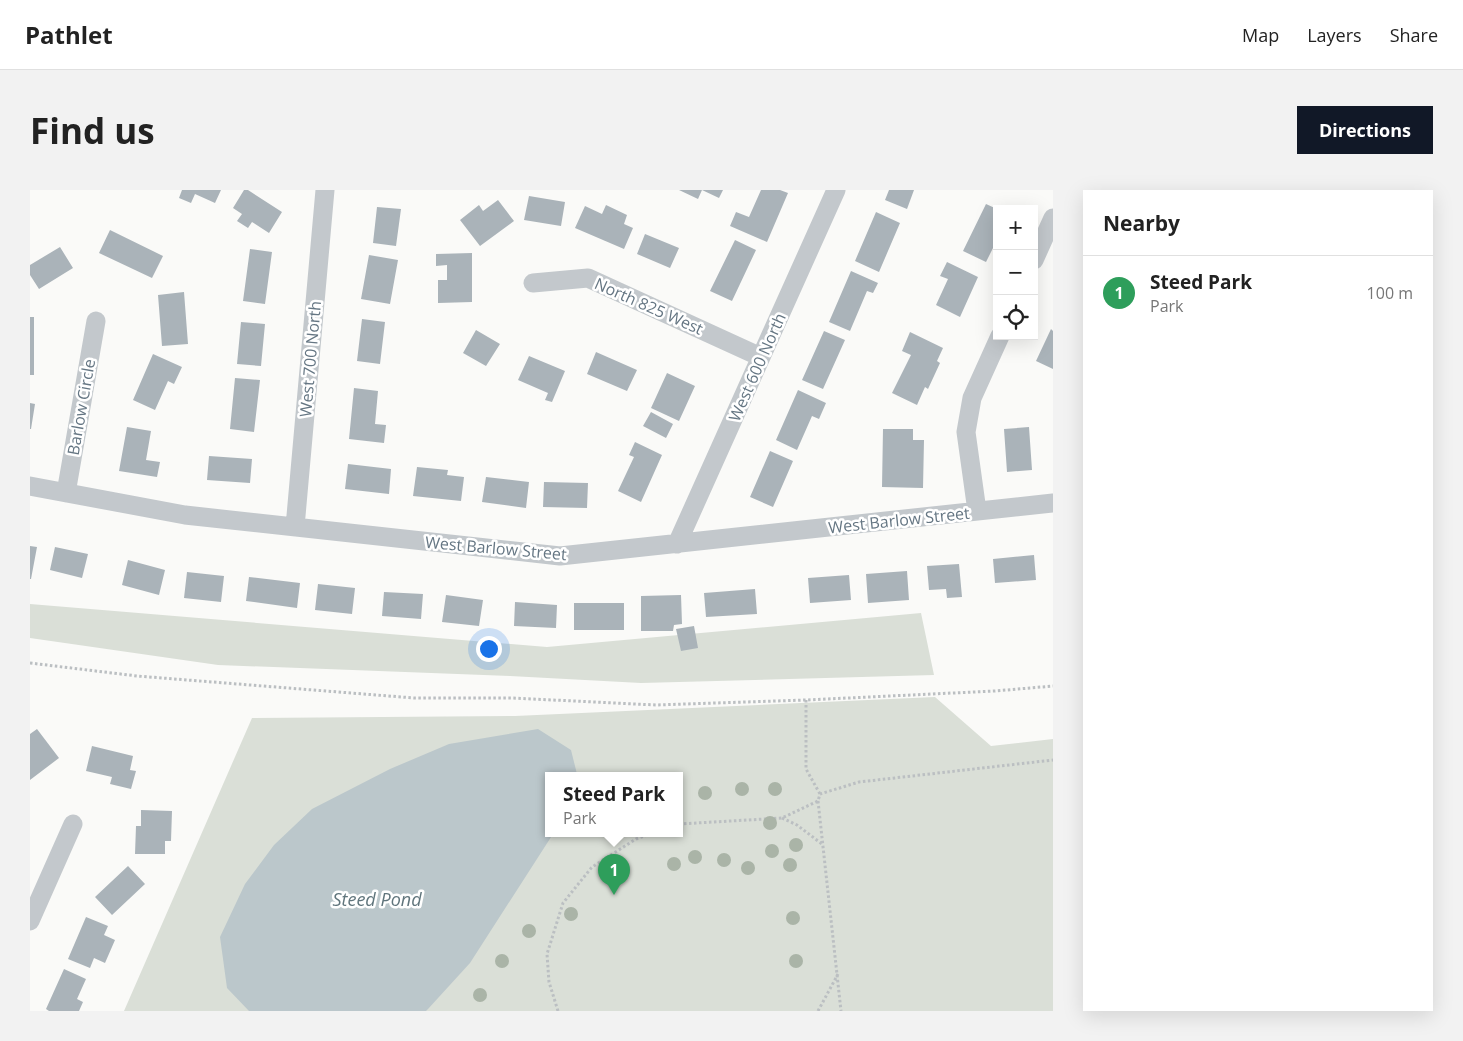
<!DOCTYPE html>
<html lang="en">
<head>
<meta charset="utf-8">
<style>
	:root { --surface:#fff; --page:#f2f2f2; --text:#222; --muted:#767676; --line:#e0e0e0; --accent:#111827 }
	body { margin:0; font-family:"Open Sans",sans-serif; background:var(--page); color:var(--text) }
	.controls { position:absolute; right:15px; top:15px; display:grid; overflow:hidden; border-radius:0px; box-shadow:0 5px 20px #0002 }
	.controls button { width:45px; height:45px; display:grid; place-items:center; padding:0; border:0; border-bottom:1px solid var(--line); background:var(--surface); color:var(--text); font:25px sans-serif }
	.you { position:absolute; left:458px; top:458px; width:18px; height:18px; margin:-12px; border:4px solid #fff; border-radius:50%; background:#1a73e8; box-shadow:0 0 0 8px #1a73e833 }
	.badge { display:grid; place-items:center; width:32px; height:32px; border-radius:50%; background:var(--accent); color:#fff; font-size:16px; font-weight:700 }
	.pin { position:absolute; translate:-50% -41px; filter:drop-shadow(0 1px 2px #0008) }
	.pin::after { content:''; position:absolute; top:26px; width:18px; height:15px; background:inherit; clip-path:polygon(0 0,100% 0,50% 100%) }
	.popup { position:absolute; left:515px; top:582px; width:138px; height:65px; box-sizing:border-box; display:grid; place-content:center; border-radius:0px; background:var(--surface); filter:drop-shadow(0 1px 4px #0005); font-size:16px; white-space:nowrap; color:var(--muted) }
	.popup b { font-size:19px; color:var(--text) }
	.popup::after { content:''; position:absolute; left:50%; top:100%; margin-left:-10px; border:10px solid transparent; border-top-color:var(--surface) }
	.list { margin:0; padding:0; list-style:none }
	h2 { display:flex; justify-content:space-between; align-items:center; height:65px; margin:0; padding:0 20px; font-size:21px }
	h2 small { font-size:16px; font-weight:400; color:var(--muted) }
	.list li { display:grid; grid-template-columns:32px 1fr auto; gap:15px; align-items:center; box-sizing:border-box; height:75px; padding:0 20px; border-top:1px solid var(--line) }
	.list b { display:block; font-size:19px; white-space:nowrap }
	.list p { margin:0; font-size:16px; white-space:nowrap; color:var(--muted) }
	.list em { font-size:16px; font-style:normal; color:var(--muted) }
	.icon { flex:none; width:28px; height:28px; fill:none; stroke:currentColor; stroke-width:2; stroke-linecap:round; stroke-linejoin:round }
	.map { position:relative; flex:none; width:1023px; height:821px; overflow:hidden; border-radius:0px }
	header { display:flex; align-items:center; gap:30px; box-sizing:border-box; height:70px; padding:0 25px; background:var(--surface); border-bottom:1px solid var(--line) }
	header strong { font-size:24px }
	nav { display:flex; gap:28px; margin-inline-start:auto; font-size:18px }
	.intro { display:flex; align-items:center; justify-content:space-between; box-sizing:border-box; height:120px; padding:0 30px }
	h1 { margin:0; font-size:35px }
	.button { padding:12px 22px; border-radius:0px; background:var(--accent); color:#fff; font-size:18px; font-weight:700 }
	main { display:flex; gap:30px; padding:0 30px }
	aside { flex:1; background:var(--surface); border-radius:0px; box-shadow:0 5px 20px #0002 }
	.map>svg:first-child { display:block }
	.green { fill:#dadfd7; fill-rule:evenodd }
	.water { fill:#bbc7cb }
	.building { fill:#aab3b9 }
	.lines { fill:none; stroke-linecap:round; stroke-linejoin:round }
	.path { stroke:#bbbfc2; stroke-width:3; stroke-dasharray:2.5 2.5; stroke-linecap:butt }
	.street { stroke:#c3c8cc; stroke-width:19 }
	.tree { fill:#aab4a7 }
	.labels { text-anchor:middle; stroke-width:5; stroke-linejoin:round; paint-order:stroke }
	.street-label { font-size:16px; fill:#657683; stroke:#fff }
	.water-label { font-size:18px; font-style:italic; fill:#60757c; stroke:#fff }
</style>
</head>
<body>
<header>
<strong>Pathlet</strong>
<nav><a>Map</a><a>Layers</a><a>Share</a></nav>
</header>
<div class="intro"><h1>Find us</h1><a class="button">Directions</a></div>
<main>
<div class="map">
<svg width="1023" height="821" viewBox="0 0 1023 821">
	<rect width="100%" height="100%" fill="#fafaf8"/>
	<path class="green" d="M0,414L517,457L891,423L904,485L611,493L480,486L188,475L0,448Z
		M905,507L961,556L1023,549V821H94L222,528L485,526ZM519,586H649V644H519Z"/>
	<path class="water" d="M508,539L541,560L547,584L546,586H519V644H523L440,773L398,819L396,821H219L197,798L190,747L215,694L244,655L282,619L360,579L419,554Z"/>
	<path class="building" d="M152,0H191L185,13L165,4L161,13L149,8Z
		M214,0H218L252,22L239,43L222,32L218,38L207,31L212,24L203,18Z
		M649,0H693L689,8L672,0L668,9Z
		M731,0H750L758,3L737,52L700,36L706,22L719,27Z
		M859,0H884L877,19L855,10Z
		M499,6L535,12L531,36L494,30Z
		M468,10L484,31L450,56L430,30L449,15L453,21Z
		M956,14L967,19V50L956,72L933,61Z
		M576,15L597,25L594,34L603,38L594,59L545,38L555,16L572,24Z
		M347,17L371,19L366,56L343,53Z
		M846,22L870,33L849,82L825,71Z
		M80,40L133,66L122,88L69,63Z
		M615,44L649,58L640,78L607,64Z
		M705,50L726,60L702,111L680,101Z
		M30,57L43,78L9,99L0,85V75Z
		M220,59L242,62L235,114L213,111Z
		M442,63V112L408,113V90H417V75L406,76V64Z
		M339,65L368,70L360,114L331,109Z
		M917,72L948,87L930,127L906,115L918,89L910,86Z
		M821,81L848,93L843,103L837,101L820,141L799,132Z
		M154,102L158,154L132,156L128,105Z
		M0,127H4V185H0Z
		M332,129L355,132L350,174L327,171Z
		M211,132L235,134L231,176L207,174Z
		M1021,139L1023,141V179L1006,171Z
		M446,140L470,154L456,176L433,163Z
		M794,141L815,150L793,199L772,190Z
		M880,142L913,158L907,171L910,173L898,199L895,197L887,215L862,203L881,165L872,161Z
		M566,162L607,180L597,201L557,184Z
		M123,164L152,177L144,194L138,191L125,220L103,210Z
		M499,166L535,181L522,212L515,210L518,203L488,190Z
		M637,183L665,196L649,231L621,218Z
		M205,188L230,190L224,242L200,239Z
		M324,198L348,201L345,234L356,235L354,253L319,249Z
		M768,200L796,213L789,229L782,226L767,260L746,250Z
		M0,213L5,214L1,239H0Z
		M621,222L643,234L636,248L613,236Z
		M97,237L121,241L116,270L130,272L127,287L89,281Z
		M999,237L1002,280L977,282L974,239Z
		M853,239H883V250H894L893,298L852,297Z
		M605,252L632,265L611,312L588,301L604,267L599,265Z
		M740,261L763,271L743,317L720,307Z
		M179,266L222,269L220,293L177,290Z
		M318,274L361,279L359,304L315,299Z
		M387,277L418,280L417,285L434,287L431,311L383,306Z
		M456,287L499,292L496,318L452,312Z
		M514,292L558,293L557,318L513,317Z
		M0,356L7,357L1,389H0Z
		M25,357L58,364L52,388L20,380Z
		M1004,365L1006,390L965,393L963,369Z
		M98,370L135,380L129,405L92,395Z
		M929,374L932,407L917,408L916,399L899,400L897,376Z
		M877,381L879,410L838,413L836,384Z
		M157,382L194,386L191,412L154,408Z
		M819,385L821,410L780,413L778,388Z
		M219,387L270,393L267,418L216,411Z
		M288,394L325,398L322,424L285,420Z
		M725,399L727,424L676,427L674,403Z
		M354,402L393,404L391,429L352,426Z
		M416,405L453,410L449,436L412,432Z
		M651,405L652,434L644,435L643,441H611V406Z
		M485,412L527,415L526,438L484,436Z
		M544,413H594V440H544Z
		M664,436L668,458L651,461L646,439Z
		M7,539L29,568L0,590V544Z
		M62,556L103,566L100,580L106,581L101,599L80,594L82,587L56,581Z
		M111,620L142,621L141,651H135V664H105L106,636H111Z
		M98,676L115,694L82,725L65,707Z
		M56,727L78,736L74,745L85,750L75,773L64,768L60,778L38,769Z
		M34,779L56,789L47,809L53,812L49,821H19L16,819Z"/>
	<g class="lines">
		<path class="path" d="M0,473L107,486L384,508H482L626,515L776,510L965,501L1023,496
			M776,510V579L790,604
			M788,611L811,821
			M752,628L767,635L792,654
			M649,634L752,628L788,611L790,604L829,592L1023,570
			M528,821L519,792L517,764L533,713L562,677L606,649L620,644
			M788,821L808,784"/>
		<path class="street" d="M1004,70L1023,28
			M503,93L558,88L731,167
			M0,296L155,325L530,366L1023,313
			M36,303L66,131
			M947,321L936,242L942,208L970,146
			M265,337L295,0
			M647,354L806,0
			M0,731L43,634"/>
	</g>
	<g class="tree">
		<circle cx="712" cy="599" r="7"/>
		<circle cx="745" cy="599" r="7"/>
		<circle cx="675" cy="603" r="7"/>
		<circle cx="740" cy="633" r="7"/>
		<circle cx="766" cy="655" r="7"/>
		<circle cx="742" cy="661" r="7"/>
		<circle cx="665" cy="667" r="7"/>
		<circle cx="694" cy="670" r="7"/>
		<circle cx="644" cy="674" r="7"/>
		<circle cx="760" cy="675" r="7"/>
		<circle cx="718" cy="678" r="7"/>
		<circle cx="541" cy="724" r="7"/>
		<circle cx="763" cy="728" r="7"/>
		<circle cx="499" cy="741" r="7"/>
		<circle cx="472" cy="771" r="7"/>
		<circle cx="766" cy="771" r="7"/>
		<circle cx="450" cy="805" r="7"/>
	</g>
	<g class="labels">
		<g class="street-label">
			<text transform="translate(619 116) rotate(24)" y="6">North 825 West</text>
			<text transform="translate(280 169) rotate(-85)" y="6">West 700 North</text>
			<text transform="translate(727 177) rotate(-66)" y="6">West 600 North</text>
			<text transform="translate(51 217) rotate(-80)" y="6">Barlow Circle</text>
			<text transform="translate(869 330) rotate(-6)" y="6">West Barlow Street</text>
			<text transform="translate(466 358) rotate(5)" y="6">West Barlow Street</text>
		</g>
		<g class="water-label">
			<text x="347" y="716">Steed Pond</text>
		</g>
	</g>
</svg>
<div class="controls">
<button>+</button>
<button>−</button>
<button><svg class="icon" aria-label="locate" viewBox="0 0 24 24"><circle cx="12" cy="12" r="6"/><path d="M12 2v4M12 18v4M2 12h4M18 12h4"/></svg></button>
</div>
<div class="you"></div>
<div class="pin badge" style="left:584px;top:705px;background:#2e9e5b">1</div>
<div class="popup"><b>Steed Park</b>Park</div>
</div>
<aside>
<h2>Nearby<small></small></h2>
<ul class="list">
<li><span class="badge" style="background:#2e9e5b">1</span><div><b>Steed Park</b><p>Park</p></div><em>100 m</em></li>
</ul>
</aside>
</main>
</body>
</html>
